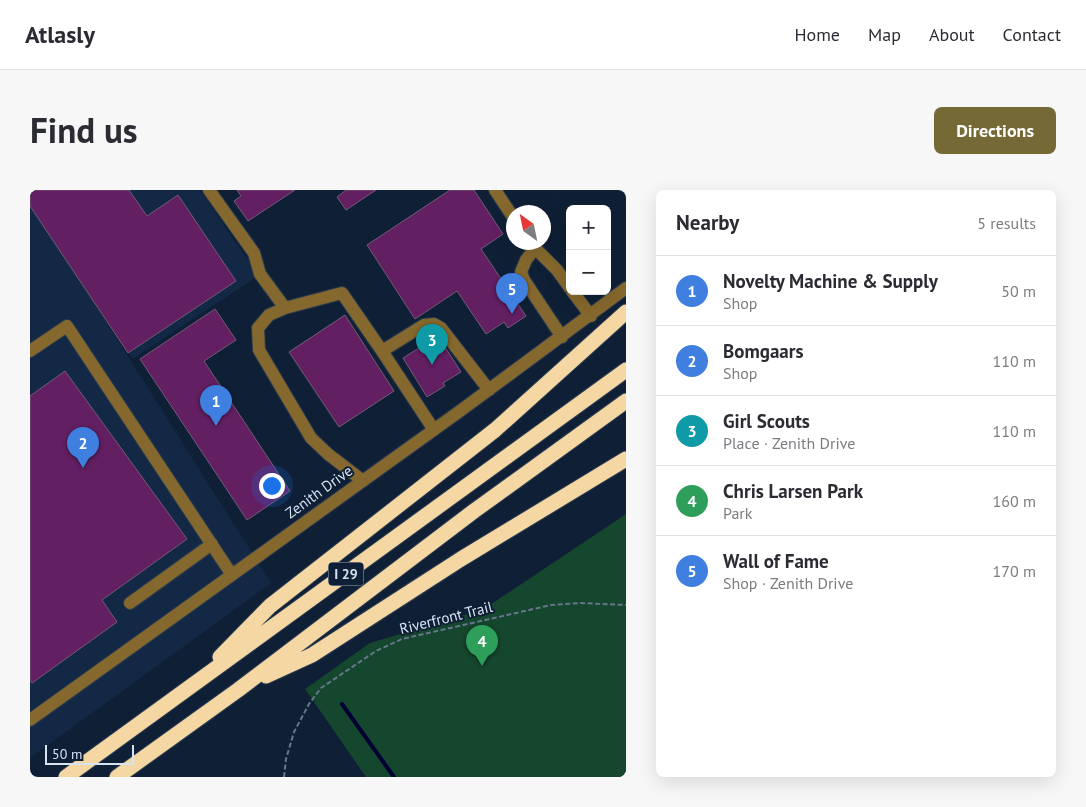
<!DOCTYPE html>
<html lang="en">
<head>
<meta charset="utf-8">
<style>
	:root { --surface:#fff; --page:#f7f7f7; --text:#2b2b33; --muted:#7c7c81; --line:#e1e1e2; --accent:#756a35 }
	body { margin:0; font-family:"PT Sans",sans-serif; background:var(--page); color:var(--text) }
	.controls { position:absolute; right:15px; top:15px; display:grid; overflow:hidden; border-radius:8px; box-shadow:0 5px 20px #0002 }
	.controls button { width:45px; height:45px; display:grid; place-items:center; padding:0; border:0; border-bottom:1px solid var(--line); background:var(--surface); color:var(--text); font:25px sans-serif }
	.compass { position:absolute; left:476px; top:15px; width:45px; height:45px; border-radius:50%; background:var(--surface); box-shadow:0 5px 20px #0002; rotate:327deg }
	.scale { position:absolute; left:15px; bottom:12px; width:89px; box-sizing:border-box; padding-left:5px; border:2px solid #d8e3f2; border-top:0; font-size:14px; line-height:18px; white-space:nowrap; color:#d8e3f2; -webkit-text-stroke:4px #0f2036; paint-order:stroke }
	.you { position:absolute; left:241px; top:295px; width:18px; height:18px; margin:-12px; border:4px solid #fff; border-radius:50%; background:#1a73e8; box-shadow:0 0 0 8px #1a73e833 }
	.badge { display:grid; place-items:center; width:32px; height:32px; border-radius:50%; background:var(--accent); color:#fff; font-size:16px; font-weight:700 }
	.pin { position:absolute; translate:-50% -41px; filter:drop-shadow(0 1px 2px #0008) }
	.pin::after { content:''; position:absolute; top:26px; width:18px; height:15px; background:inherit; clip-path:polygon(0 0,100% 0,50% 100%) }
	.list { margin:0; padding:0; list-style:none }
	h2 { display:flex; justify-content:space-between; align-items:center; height:65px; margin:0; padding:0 20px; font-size:21px }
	h2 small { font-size:16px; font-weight:400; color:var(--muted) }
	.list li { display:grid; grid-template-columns:32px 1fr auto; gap:15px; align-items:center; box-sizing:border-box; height:70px; padding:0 20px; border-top:1px solid var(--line) }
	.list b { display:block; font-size:19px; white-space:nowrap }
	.list p { margin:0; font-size:16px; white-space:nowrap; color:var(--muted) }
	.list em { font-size:16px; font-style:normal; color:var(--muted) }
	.map { position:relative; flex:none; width:596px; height:587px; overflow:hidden; border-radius:8px }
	header { display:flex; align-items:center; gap:30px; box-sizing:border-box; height:70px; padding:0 25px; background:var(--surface); border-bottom:1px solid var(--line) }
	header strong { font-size:24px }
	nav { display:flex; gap:28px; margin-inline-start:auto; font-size:18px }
	.intro { display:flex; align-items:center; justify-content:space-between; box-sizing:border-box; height:120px; padding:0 30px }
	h1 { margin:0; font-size:35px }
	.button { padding:12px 22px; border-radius:8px; background:var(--accent); color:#fff; font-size:18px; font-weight:700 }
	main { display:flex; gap:30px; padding:0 30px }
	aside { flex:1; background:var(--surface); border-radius:8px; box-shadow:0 5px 20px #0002 }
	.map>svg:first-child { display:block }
	.built { fill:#132844 }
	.green { fill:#15462e }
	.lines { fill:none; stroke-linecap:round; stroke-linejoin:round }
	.stream { stroke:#000034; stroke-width:4 }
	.building { fill:#621f62; stroke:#745c73 }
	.minor-casing { stroke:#2b3b50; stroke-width:14 }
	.highway-casing { stroke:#2b3b50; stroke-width:17 }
	.path { stroke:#677689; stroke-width:2; stroke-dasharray:5 2.5; stroke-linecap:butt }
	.minor { stroke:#85682d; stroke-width:12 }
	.highway { stroke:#f4d7a2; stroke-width:15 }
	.labels { text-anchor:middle; stroke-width:4; stroke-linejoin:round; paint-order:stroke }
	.shield { fill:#0f2036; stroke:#9ca8ba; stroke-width:1 }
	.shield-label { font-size:14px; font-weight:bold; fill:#d8e3f2 }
	.street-label { font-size:15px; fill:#d8e3f2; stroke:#0f2036 }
</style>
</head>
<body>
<header>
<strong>Atlasly</strong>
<nav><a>Home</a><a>Map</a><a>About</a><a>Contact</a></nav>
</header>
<div class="intro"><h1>Find us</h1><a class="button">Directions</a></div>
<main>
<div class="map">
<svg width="596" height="587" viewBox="0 0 596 587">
	<rect width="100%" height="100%" fill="#0f2036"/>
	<path class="built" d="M0,0H170L228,86L103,169L39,73L241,393L0,568Z"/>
	<path class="green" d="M596,324V587H336L275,499L340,453L454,419Z"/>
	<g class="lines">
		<path class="stream" d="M312,514L364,587"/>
	</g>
	<path class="building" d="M0,0H99L117,26L148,5L206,91L98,163L0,16Z
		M207,0H265L218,31L204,11L211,6Z
		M316,0H346L316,20L307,7Z
		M420,0H444L473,44L451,59L496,126L478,138L474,132L456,144L427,101L385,129L337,55Z
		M185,119L206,150L174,171L260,301L217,330L110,169Z
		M315,125L364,201L309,237L259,162Z
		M408,146L431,182L413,193L415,196L397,207L373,168Z
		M35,181L157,349L72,410L87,432L2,493L0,490V206Z"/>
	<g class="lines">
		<g class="minor-casing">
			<path id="minor" d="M179,0L224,63L230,84L255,118L312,103L352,161L404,240
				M465,0L483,27
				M501,52L505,58L496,70L491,82L494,90L532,147
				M505,58L527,80L540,98
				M542,101L561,126
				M255,118L239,125L228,138L229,160L281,248L298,264L333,291
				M0,161L37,136L202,385
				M352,161L394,135L404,134L411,138L459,200
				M100,413L182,354
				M0,530L430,221L596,98"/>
		</g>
		<g class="highway-casing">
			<path id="highway" d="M190,467L240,416L465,240L596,122
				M236,486L282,465L431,369L596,269
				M36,587L596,180
				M87,587L208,500L444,321L596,211"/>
		</g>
		<path class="path" d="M254,587L256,569L264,542L279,514L291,498L346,461L372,449L521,415L550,413L596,415"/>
		<use href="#minor" class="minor"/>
		<use href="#highway" class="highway"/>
	</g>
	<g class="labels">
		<rect class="shield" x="298.5" y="372.5" width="35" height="23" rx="4"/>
		<g class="shield-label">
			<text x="316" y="389">I 29</text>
		</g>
		<g class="street-label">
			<text transform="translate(289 302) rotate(-36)" y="5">Zenith Drive</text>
			<text transform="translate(416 428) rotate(-14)" y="5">Riverfront Trail</text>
		</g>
	</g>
</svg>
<div class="controls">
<button>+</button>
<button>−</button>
</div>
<svg class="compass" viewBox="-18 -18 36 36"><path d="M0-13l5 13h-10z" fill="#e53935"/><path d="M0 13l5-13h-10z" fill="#7c7c81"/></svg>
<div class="scale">50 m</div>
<div class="you"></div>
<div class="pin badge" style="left:186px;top:236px;background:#3f7fe0">1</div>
<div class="pin badge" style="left:53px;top:278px;background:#3f7fe0">2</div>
<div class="pin badge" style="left:402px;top:175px;background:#0f9aa8">3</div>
<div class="pin badge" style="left:452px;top:476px;background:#2e9e5b">4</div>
<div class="pin badge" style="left:482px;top:124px;background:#3f7fe0">5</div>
</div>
<aside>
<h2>Nearby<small>5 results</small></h2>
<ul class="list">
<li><span class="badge" style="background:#3f7fe0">1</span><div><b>Novelty Machine &amp; Supply</b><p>Shop</p></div><em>50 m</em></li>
<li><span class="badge" style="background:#3f7fe0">2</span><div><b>Bomgaars</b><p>Shop</p></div><em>110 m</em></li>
<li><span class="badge" style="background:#0f9aa8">3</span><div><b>Girl Scouts</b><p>Place · Zenith Drive</p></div><em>110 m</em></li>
<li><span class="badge" style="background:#2e9e5b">4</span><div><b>Chris Larsen Park</b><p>Park</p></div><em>160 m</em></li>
<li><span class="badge" style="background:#3f7fe0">5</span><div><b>Wall of Fame</b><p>Shop · Zenith Drive</p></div><em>170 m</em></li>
</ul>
</aside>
</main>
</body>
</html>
